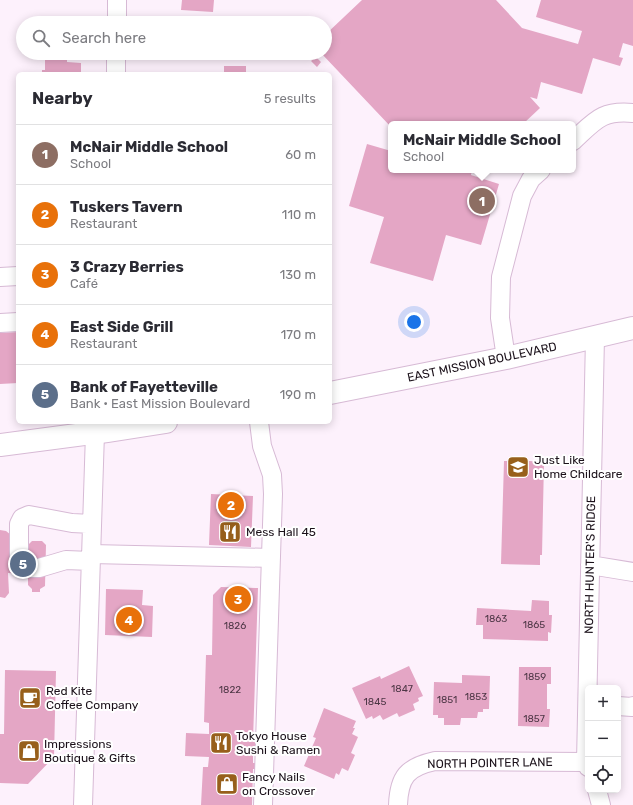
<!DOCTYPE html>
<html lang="en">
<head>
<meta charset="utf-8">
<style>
	:root { --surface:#fff; --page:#f7f7f7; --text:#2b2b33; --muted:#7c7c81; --line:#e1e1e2; --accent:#2563eb }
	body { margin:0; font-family:Rubik,sans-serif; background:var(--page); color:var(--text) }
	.controls { position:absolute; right:12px; bottom:12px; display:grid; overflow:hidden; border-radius:6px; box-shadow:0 2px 10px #0003 }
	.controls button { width:36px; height:36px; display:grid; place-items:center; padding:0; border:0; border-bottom:1px solid var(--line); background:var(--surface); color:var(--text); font:20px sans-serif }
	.you { position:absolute; left:414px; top:322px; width:14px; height:14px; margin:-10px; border:3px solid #fff; border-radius:50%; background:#1a73e8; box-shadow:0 0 0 6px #1a73e833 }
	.badge { display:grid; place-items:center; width:26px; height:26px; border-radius:50%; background:var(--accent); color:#fff; font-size:13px; font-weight:700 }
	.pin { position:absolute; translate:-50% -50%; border:2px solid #fff; box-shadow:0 1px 4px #0006 }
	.popup { position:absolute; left:388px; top:121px; width:188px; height:52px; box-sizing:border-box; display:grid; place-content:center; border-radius:6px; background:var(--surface); filter:drop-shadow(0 1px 3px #0005); font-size:13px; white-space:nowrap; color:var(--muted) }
	.popup b { font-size:15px; color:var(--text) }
	.popup::after { content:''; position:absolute; left:50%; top:100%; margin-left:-8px; border:8px solid transparent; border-top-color:var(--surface) }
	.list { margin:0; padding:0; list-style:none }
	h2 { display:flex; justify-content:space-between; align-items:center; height:52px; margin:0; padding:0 16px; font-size:17px }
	h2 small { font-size:13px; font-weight:400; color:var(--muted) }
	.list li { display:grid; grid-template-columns:26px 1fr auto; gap:12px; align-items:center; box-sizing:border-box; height:60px; padding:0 16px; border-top:1px solid var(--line) }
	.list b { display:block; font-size:15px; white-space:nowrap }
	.list p { margin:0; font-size:13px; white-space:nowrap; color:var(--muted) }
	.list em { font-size:13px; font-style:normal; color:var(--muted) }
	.icon { flex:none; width:22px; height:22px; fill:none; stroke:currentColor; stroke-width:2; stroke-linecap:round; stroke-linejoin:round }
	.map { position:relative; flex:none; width:633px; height:805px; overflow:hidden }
	.search { position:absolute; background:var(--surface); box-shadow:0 2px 10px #0003; left:16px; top:16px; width:316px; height:44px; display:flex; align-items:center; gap:10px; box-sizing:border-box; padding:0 14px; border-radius:22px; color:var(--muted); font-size:15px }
	.panel { position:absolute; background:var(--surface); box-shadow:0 2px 10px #0003; left:16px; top:72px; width:316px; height:352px; border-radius:6px }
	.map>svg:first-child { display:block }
	.building { fill:#e4a6c5 }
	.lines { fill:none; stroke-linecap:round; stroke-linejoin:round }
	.minor-casing { stroke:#d7bad5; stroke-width:20 }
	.major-casing { stroke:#d7bad5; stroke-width:24 }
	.minor { stroke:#fff; stroke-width:18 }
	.major { stroke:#fff; stroke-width:22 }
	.labels { text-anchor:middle; stroke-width:4; stroke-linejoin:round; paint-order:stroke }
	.number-label { font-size:10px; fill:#4d3645 }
	.street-label { font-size:12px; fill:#1b111a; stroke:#fff }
	.poi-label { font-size:12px; fill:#1b111a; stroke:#fff; text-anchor:start }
</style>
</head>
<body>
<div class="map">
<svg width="633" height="805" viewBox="0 0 633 805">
	<rect width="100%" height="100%" fill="#fdf1fc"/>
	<path class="building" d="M182,0H214L213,12L181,10Z
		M362,0H496L522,28L578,44L582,31L536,17L541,0H633V46L623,43L619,57L623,58L620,66L593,58L582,94L541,82L537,99L530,97L540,108L523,124H391V127L321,53H325V35Z
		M57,54H65V59H67V62L81,63V74H42V70H45V59H57Z
		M316,57L321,62L317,67L311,61Z
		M224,66H246V74H224Z
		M367,144L391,151V170H472L471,175L499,184L481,245L446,235L433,281L370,263L384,217L349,206Z
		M18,332V383L0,384V333Z
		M515,460L544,462L542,555H540V565L501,564L504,461H515Z
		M211,494L253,496L251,547L209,545Z
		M0,530L6,531L11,535L9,555L28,556V545L32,541H42L46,545L45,586L40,589V592H32V589L28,585V574L8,573L9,593L5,598L0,597Z
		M221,587L258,588L253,740H258L257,746H253V763H257V769H253L252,805H201L203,767H208L209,757L185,756L186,733L209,734V723L204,722L206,655H212L213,595Z
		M106,589L143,590L142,605L153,606L152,637L105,635Z
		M532,600L549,601V615H552L551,633L548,632V641L483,639V625H476L477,608L531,611Z
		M409,666L423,696L418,698L419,701L413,704L415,710L399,717L397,713L383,720L380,715L373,719L372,716L366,719L352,688L380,676L381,679Z
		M519,667H551V684H547V709H550L549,727L518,726Z
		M5,670L56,671L54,757L28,784L0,783V734H4Z
		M462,675L490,676L489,709H483V712H478L477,718H461L460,725H444V718H438V715H433L434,682L462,683Z
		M324,708L356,721L353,728H355L352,734L358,737L351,753L355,755L348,771L342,768L339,775L336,773L334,779L304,766L316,738L313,737Z"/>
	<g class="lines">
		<g class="minor-casing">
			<path id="minor" d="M117,23V0
				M116,74V53
				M573,141C595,121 601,110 633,113
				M0,277L18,276
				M0,323L18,322
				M506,358L500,318L501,277L522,196L531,179L541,170
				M259,422L262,446L272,475L273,494L263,805
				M91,554L271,558
				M91,561L66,560L39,568H26L21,565L19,559V524L22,518L29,515L72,523L92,524
				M590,565L633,572
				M618,706L632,707L633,706
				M588,767L586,762L595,337
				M597,790L601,805
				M83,805L95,433
				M398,805C399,777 407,767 435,761L586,762"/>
		</g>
		<g class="major-casing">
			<path id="major" d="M330,393L506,358L633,328
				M0,445L107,431L166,422"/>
		</g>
		<use href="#minor" class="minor"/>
		<use href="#major" class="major"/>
	</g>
	<defs>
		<g id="school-square" transform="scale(1.15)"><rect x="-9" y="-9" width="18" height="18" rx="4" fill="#975f1b" stroke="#fff"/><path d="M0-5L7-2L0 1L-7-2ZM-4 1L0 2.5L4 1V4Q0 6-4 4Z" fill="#fff"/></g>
		<g id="restaurant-square" transform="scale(1.15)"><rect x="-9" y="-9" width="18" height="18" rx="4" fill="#975f1b" stroke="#fff"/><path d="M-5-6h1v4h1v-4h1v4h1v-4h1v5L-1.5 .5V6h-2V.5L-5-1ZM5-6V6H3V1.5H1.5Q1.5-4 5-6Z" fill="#fff"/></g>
		<g id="cafe-square" transform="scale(1.15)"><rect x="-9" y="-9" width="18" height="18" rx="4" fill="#975f1b" stroke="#fff"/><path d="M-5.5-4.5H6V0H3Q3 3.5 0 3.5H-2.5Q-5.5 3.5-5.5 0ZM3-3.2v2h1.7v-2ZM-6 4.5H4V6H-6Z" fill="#fff"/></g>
		<g id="shop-square" transform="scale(1.15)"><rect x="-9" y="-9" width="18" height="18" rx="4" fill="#975f1b" stroke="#fff"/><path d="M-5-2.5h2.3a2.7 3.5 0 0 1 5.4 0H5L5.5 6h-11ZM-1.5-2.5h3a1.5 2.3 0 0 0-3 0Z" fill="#fff"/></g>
	</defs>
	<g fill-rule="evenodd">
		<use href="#school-square" x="518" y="467"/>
		<use href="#restaurant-square" x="230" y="532"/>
		<use href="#cafe-square" x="30" y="698"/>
		<use href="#restaurant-square" x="221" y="743"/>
		<use href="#shop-square" x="29" y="751"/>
		<use href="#shop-square" x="227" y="784"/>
	</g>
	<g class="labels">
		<g class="number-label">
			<text x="496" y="622">1863</text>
			<text x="534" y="628">1865</text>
			<text x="235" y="629">1826</text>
			<text x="535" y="680">1859</text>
			<text x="402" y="692">1847</text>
			<text x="230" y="693">1822</text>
			<text x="476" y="700">1853</text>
			<text x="447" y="703">1851</text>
			<text x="375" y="705">1845</text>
			<text x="534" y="722">1857</text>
		</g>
		<g class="street-label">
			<text transform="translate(482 362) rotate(-12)" y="4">EAST MISSION BOULEVARD</text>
			<text transform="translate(590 565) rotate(-89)" y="4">NORTH HUNTER'S RIDGE</text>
			<text transform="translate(490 763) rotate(-1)" y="4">NORTH POINTER LANE</text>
		</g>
		<g class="poi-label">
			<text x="534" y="464">Just Like<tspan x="534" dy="14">Home Childcare</tspan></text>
			<text x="246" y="536">Mess Hall 45</text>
			<text x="46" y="695">Red Kite<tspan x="46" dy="14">Coffee Company</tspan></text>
			<text x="236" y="740">Tokyo House<tspan x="236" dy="14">Sushi &amp; Ramen</tspan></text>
			<text x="44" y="748">Impressions<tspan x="44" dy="14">Boutique &amp; Gifts</tspan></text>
			<text x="242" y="781">Fancy Nails<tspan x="242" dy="14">on Crossover</tspan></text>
		</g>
	</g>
</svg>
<div class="controls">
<button>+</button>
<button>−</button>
<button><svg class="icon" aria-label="locate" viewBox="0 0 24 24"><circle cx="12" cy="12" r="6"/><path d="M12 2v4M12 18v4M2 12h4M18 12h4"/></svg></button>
</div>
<div class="you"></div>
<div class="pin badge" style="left:482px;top:201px;background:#8d6e63">1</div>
<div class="popup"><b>McNair Middle School</b>School</div>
<div class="pin badge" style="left:231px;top:505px;background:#e8710a">2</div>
<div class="pin badge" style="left:238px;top:599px;background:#e8710a">3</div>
<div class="pin badge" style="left:129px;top:620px;background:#e8710a">4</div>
<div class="pin badge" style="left:23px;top:564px;background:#5c6f8a">5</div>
<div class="search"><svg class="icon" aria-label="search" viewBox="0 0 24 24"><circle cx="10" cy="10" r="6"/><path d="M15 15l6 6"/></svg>Search here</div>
<section class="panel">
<h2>Nearby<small>5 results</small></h2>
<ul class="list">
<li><span class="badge" style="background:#8d6e63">1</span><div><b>McNair Middle School</b><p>School</p></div><em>60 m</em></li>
<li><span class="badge" style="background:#e8710a">2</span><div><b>Tuskers Tavern</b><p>Restaurant</p></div><em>110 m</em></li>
<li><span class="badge" style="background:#e8710a">3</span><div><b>3 Crazy Berries</b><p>Café</p></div><em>130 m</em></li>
<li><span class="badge" style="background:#e8710a">4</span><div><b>East Side Grill</b><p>Restaurant</p></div><em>170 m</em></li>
<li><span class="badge" style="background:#5c6f8a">5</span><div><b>Bank of Fayetteville</b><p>Bank · East Mission Boulevard</p></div><em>190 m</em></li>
</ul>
</section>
</div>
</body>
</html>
